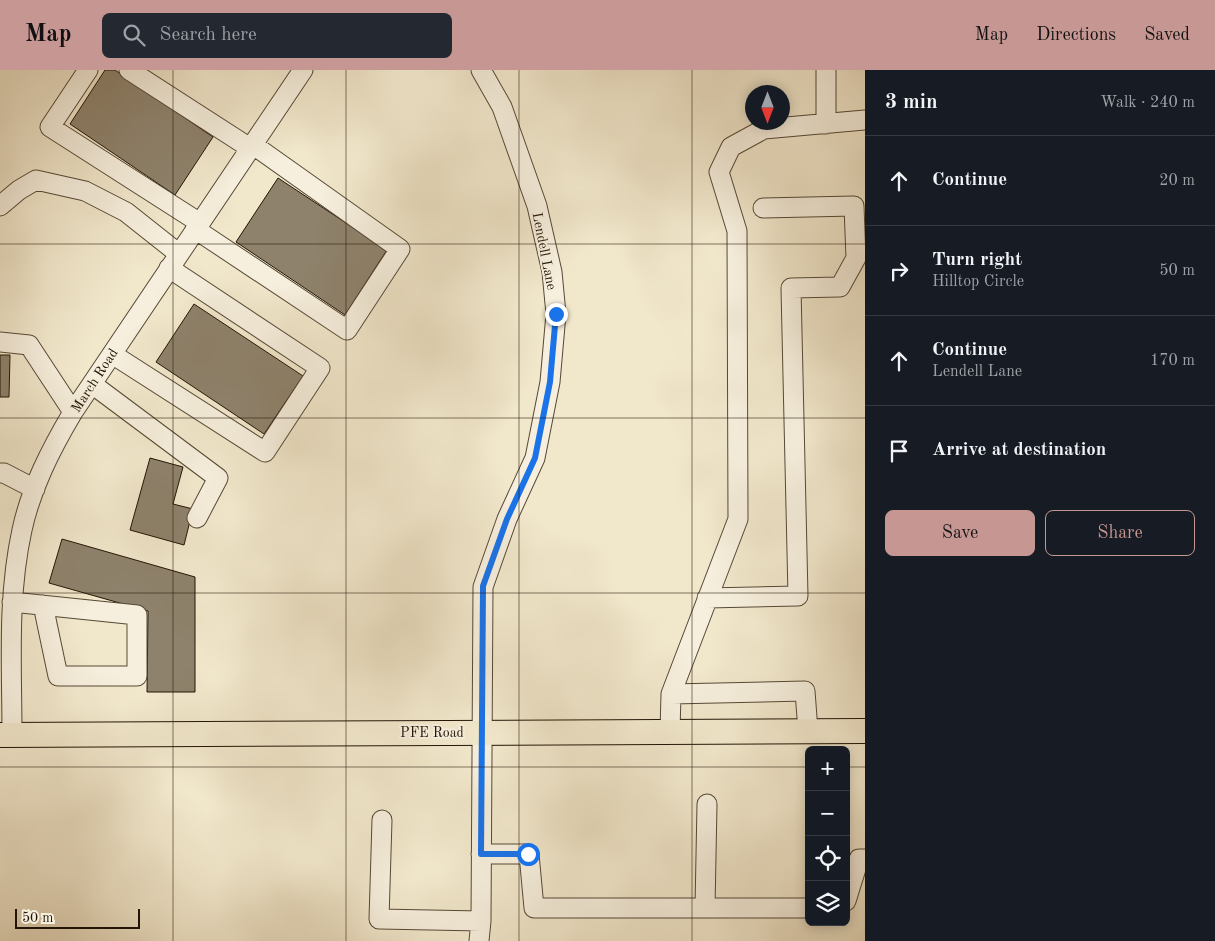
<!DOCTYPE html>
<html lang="en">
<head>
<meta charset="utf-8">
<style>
	:root { --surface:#171b24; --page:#242831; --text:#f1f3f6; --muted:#9ea1a6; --line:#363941; --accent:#c59692 }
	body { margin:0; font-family:"Old Standard TT",serif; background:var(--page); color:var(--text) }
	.controls { position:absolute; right:15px; bottom:15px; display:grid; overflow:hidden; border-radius:8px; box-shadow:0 2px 12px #0003 }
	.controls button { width:45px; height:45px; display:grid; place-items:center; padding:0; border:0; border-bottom:1px solid var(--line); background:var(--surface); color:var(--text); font:25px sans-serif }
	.compass { position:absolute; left:745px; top:15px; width:45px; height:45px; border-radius:50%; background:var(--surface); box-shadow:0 2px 12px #0003; rotate:180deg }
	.scale { position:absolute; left:15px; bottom:12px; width:125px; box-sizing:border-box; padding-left:5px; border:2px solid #231405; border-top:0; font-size:14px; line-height:18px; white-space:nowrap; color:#231405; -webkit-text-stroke:4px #f6efdd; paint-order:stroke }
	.stop { position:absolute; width:15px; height:15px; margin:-11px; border:4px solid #1a73e8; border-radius:50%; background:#fff }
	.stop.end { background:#1a73e8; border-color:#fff; box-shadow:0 1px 5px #0008 }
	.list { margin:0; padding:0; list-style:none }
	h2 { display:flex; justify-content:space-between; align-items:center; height:65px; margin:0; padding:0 20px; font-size:21px }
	h2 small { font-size:16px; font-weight:400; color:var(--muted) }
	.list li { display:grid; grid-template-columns:32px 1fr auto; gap:15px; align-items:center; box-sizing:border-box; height:90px; padding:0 20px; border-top:1px solid var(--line) }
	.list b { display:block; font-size:19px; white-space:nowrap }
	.list p { margin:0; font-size:16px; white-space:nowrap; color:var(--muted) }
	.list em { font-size:16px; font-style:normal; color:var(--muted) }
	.actions { display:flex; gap:10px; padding:15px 20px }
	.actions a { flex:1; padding:11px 0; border:1px solid var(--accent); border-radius:8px; text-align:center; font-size:18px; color:var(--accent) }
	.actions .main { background:var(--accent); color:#111 }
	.icon { flex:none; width:28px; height:28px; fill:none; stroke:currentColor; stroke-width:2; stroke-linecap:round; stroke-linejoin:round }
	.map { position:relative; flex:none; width:865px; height:871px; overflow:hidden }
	header { display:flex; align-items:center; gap:30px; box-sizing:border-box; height:70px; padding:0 25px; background:var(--accent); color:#111 }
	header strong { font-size:24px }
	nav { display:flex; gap:28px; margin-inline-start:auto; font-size:18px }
	.search { width:350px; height:45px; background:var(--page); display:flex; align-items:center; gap:12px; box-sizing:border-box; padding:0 18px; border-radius:8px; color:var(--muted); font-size:19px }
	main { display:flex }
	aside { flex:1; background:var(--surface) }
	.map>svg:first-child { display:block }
	.building { fill:#8e826c; stroke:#231405 }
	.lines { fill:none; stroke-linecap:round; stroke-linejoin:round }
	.minor-casing { stroke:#564936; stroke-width:21 }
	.major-casing { stroke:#231405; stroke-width:26 }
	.minor { stroke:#f6efdd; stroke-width:19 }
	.major { stroke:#f1e7cb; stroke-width:24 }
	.route { stroke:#1a73e8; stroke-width:6 }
	.grid { fill:none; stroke:#231405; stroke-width:1; stroke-opacity:0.55 }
	.labels { text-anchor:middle; stroke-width:4; stroke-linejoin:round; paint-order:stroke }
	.street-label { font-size:14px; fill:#231405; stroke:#f6efdd }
</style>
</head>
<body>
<header>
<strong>Map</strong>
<div class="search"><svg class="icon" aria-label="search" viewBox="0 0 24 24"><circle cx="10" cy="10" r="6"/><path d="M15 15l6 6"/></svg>Search here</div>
<nav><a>Map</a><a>Directions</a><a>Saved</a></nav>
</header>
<main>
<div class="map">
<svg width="865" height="871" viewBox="0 0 865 871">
	<rect width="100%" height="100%" fill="#f1e7cb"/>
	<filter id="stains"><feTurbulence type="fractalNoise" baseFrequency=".004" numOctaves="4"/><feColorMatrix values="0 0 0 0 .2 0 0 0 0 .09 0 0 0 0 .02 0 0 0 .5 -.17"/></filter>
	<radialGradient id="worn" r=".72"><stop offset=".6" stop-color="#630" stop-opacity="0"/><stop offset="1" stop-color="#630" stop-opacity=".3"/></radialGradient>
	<path class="building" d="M105,0H115L213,67L175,125L70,54Z
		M278,108L387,180L345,245L236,172Z
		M194,234L303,306L264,364L156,292Z
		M0,285H10L9,327H0Z
		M150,388L183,397L173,434L193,439L184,475L130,460Z
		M62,469L195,507V622H147L148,541L49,513Z"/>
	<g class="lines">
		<g class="minor-casing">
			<path id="minor" d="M88,0L50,57L200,153
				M129,0L250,78
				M826,54V0
				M0,136L19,120L36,110L85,121L126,142L179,184
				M195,159L347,260L400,179L252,74
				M0,272L29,275L73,342
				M112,284L265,382L320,298L169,198
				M92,314L218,408L197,448
				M0,403H4L35,419
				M707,528L798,526L791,218L840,217L856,188L854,136L763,138
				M12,532L137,545V606H58L43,535
				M670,661L671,624
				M808,661L805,621L671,624L738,449L737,161L719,102L731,77L764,59L865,50
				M12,665C12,597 7,528 22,460C31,418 51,379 73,342L303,0
				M382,750L379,849L481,851
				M481,784H529L534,838H809
				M846,831L859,789H865
				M705,838L707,734
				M479,871L481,851L483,517L507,449L535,388L550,312L556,244L552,202L537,136L502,37L481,0"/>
		</g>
		<g class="major-casing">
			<path id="major" d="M0,665L865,661"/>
		</g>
		<use href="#minor" class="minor"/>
		<use href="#major" class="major"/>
	</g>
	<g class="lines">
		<path class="route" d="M528,784H481L483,516L507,449L535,388L550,312L556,244"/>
	</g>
	<path class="grid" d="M173,0V871M346,0V871M519,0V871M692,0V871M0,174H865M0,348H865M0,523H865M0,697H809M846,697H865"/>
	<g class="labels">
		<g class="street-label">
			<text transform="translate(545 181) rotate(79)" y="5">Lendell Lane</text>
			<text transform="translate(94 310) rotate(-57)" y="5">March Road</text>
			<text x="432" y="667">PFE Road</text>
		</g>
	</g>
	<rect width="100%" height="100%" filter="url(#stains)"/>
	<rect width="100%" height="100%" fill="url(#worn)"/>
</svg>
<div class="controls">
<button>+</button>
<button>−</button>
<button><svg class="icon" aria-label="locate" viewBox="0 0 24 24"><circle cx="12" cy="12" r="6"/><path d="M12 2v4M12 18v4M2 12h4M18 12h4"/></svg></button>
<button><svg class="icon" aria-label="layers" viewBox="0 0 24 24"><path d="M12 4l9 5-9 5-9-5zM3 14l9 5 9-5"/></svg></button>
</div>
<svg class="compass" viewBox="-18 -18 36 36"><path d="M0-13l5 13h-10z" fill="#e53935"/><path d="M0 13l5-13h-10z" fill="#9ea1a6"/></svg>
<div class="scale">50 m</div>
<div class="stop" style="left:528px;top:784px"></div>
<div class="stop end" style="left:556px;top:244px"></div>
</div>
<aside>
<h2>3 min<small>Walk · 240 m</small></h2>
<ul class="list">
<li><svg class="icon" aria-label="ahead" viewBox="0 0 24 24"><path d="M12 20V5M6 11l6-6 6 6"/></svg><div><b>Continue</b></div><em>20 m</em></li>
<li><svg class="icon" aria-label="right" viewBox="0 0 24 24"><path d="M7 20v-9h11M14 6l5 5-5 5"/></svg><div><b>Turn right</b><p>Hilltop Circle</p></div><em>50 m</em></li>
<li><svg class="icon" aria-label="ahead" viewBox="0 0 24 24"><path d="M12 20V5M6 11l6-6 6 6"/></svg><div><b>Continue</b><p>Lendell Lane</p></div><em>170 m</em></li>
<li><svg class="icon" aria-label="arrive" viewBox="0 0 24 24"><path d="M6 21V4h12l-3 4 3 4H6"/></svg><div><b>Arrive at destination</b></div></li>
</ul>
<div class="actions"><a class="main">Save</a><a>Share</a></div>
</aside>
</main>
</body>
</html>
